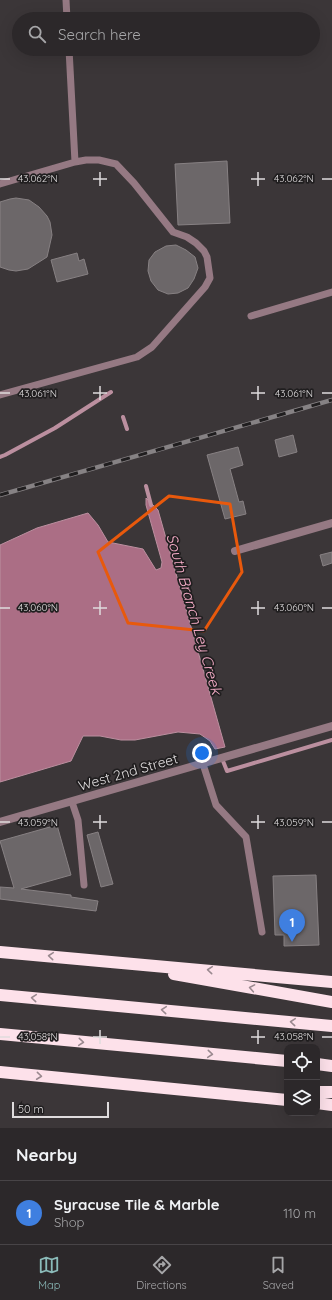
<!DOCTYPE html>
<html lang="en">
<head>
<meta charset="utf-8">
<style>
	:root { --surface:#2c282a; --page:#383436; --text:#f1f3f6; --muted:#a6a6a8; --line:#484447; --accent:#8bbbb9 }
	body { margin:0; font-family:Quicksand,sans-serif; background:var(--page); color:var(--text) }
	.controls { position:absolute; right:12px; bottom:12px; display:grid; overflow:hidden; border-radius:8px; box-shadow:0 4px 16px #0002 }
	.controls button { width:36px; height:36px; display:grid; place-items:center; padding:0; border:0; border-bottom:1px solid var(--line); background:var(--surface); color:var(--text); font:20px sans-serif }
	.scale { position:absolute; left:12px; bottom:10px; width:97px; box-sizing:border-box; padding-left:4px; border:2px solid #dfdcdd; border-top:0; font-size:11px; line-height:14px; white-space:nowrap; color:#dfdcdd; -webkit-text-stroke:3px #201e1f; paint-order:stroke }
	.you { position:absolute; left:202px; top:753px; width:14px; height:14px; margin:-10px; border:3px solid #fff; border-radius:50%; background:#1a73e8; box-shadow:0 0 0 6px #1a73e833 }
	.badge { display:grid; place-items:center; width:26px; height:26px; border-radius:50%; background:var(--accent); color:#fff; font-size:13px; font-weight:700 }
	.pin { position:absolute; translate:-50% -33px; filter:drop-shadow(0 1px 2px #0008) }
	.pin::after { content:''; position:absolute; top:21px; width:14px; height:12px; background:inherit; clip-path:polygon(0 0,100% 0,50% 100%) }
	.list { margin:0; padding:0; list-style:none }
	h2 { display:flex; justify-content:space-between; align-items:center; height:52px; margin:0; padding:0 16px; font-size:17px }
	h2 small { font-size:13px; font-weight:400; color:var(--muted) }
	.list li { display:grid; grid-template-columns:26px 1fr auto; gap:12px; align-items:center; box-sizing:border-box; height:64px; padding:0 16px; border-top:1px solid var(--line) }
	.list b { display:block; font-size:15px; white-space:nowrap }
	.list p { margin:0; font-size:13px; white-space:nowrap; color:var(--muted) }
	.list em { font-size:13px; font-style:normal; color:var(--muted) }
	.icon { flex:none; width:22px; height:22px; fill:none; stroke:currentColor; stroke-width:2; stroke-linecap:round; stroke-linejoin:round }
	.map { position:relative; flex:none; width:332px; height:1128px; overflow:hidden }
	.search { position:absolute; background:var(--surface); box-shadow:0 4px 16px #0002; left:12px; right:12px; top:12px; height:44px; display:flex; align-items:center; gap:10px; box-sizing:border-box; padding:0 14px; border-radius:22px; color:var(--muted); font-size:15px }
	.sheet { height:116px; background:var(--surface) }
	nav { display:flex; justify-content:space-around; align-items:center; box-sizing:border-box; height:56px; border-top:1px solid var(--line); background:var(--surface); font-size:11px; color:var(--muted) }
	nav a { display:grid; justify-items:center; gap:2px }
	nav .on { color:var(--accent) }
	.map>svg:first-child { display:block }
	.water { fill:#ab6e85; stroke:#bb8f9f }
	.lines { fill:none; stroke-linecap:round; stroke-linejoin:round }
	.stream { stroke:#bb8f9f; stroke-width:4 }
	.building { fill:#6c6769; stroke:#878183 }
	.lane { stroke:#957983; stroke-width:7 }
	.street { stroke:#957983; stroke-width:8 }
	.highway { stroke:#fde1ea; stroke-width:12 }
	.rail-casing { stroke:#868284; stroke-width:4.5 }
	.rail { stroke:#201e1f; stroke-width:3; stroke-dasharray:9; stroke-linecap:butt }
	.oneway { stroke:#9a898f }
	.marked { fill:none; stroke:#e8590c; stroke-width:3; stroke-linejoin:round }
	.ticks { fill:none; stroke:#dfdcdd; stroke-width:1.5 }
	.labels { text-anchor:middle; stroke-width:3.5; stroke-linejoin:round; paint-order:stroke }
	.street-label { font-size:14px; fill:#dfdcdd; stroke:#201e1f }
	.water-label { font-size:15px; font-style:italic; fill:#f6adc8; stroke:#201e1f }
	.ticks-label { font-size:10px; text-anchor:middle; fill:#dfdcdd; stroke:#201e1f; stroke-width:3.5; stroke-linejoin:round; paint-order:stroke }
</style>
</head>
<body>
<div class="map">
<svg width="332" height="1128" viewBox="0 0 332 1128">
	<rect width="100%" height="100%" fill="#3b3638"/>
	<path class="water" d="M146,498L158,510L225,747L215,749L210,741L200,734L178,732L135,740H121L100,736H83L71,761L0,782V545L37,528L88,513L98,525L108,542L143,549L156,570L161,568L162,562L146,505Z"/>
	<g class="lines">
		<path class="stream" d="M123,417L127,429
			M0,457L5,455L55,428L111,392
			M146,486L151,505
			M223,761L227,771L332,740"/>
	</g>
	<path class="building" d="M227,161L230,223L178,225L175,164Z
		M16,198L29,200L39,207L47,216L50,222L52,235L47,257L28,269L16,271L9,270L0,267V202L10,199Z
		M176,245L186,250L195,257L198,268L194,279L188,288L178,293L168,294L158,290L151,281L148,271L149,260L155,252L166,246Z
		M77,253L79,261L84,259L88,274L57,282L51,260Z
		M293,435L297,452L279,457L275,440Z
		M238,447L243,465L230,469L239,502L243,501L246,514L225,519L207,455Z
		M332,552V563L323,566L320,555Z
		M57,825L71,875L21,889L71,895V897L98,901L96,911L0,899V887L14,888L0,841Z
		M98,832L113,884L101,887L87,835Z
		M316,875L319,945L284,946V935H275L273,876Z"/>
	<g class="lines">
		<path class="lane" d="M66,0L67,19
			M69,49L75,162
			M0,184L75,162L86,160H99L116,164L134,183L173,232L187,237L196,243L204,251L207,257L210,278L205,287L152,347L137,357L0,395
			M251,316L332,292
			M203,764L216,805L246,837L262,932
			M72,802L78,820L84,885"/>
		<path class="street" d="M235,551L332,523
			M0,822L332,726"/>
		<path class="highway" d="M0,952L332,982
			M174,974L332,1002
			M0,995L332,1026
			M0,1034L287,1061
			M317,1064L332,1066
			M0,1072L287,1100
			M317,1092H332
			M317,1103L332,1105"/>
		<g class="rail-casing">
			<path id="rail" d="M0,495L332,400"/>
		</g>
		<use href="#rail" class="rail"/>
	</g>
	<defs><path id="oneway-chevron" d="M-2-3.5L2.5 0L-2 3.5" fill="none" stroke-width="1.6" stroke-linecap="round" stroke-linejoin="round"/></defs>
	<g class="oneway">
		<use href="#oneway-chevron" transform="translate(51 956) rotate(-175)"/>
		<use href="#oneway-chevron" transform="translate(210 970) rotate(-175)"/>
		<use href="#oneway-chevron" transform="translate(252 988) rotate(-170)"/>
		<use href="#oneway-chevron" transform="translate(34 998) rotate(-175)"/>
		<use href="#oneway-chevron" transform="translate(164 1010) rotate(-175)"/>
		<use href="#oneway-chevron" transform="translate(293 1022) rotate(-175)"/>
		<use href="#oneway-chevron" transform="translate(81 1042) rotate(5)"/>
		<use href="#oneway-chevron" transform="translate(210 1054) rotate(5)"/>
		<use href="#oneway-chevron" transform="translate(39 1076) rotate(6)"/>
	</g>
	<path class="marked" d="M169,496L230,504L242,572L204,631L128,623L98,552Z"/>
	<path class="ticks" d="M100,172V186M258,172V186M0,179H10M93,179H107M251,179H265M322,179H332M100,386V400M258,386V400M0,393H10M93,393H107M251,393H265M322,393H332M100,601V615M258,601V615M0,608H10M93,608H107M251,608H265M322,608H332M100,815V829M258,815V829M0,822H10M93,822H107M251,822H265M322,822H332M100,1030V1044M258,1030V1044M0,1037H10M93,1037H107M251,1037H265M322,1037H332"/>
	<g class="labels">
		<g class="street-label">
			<text transform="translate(128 772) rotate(-16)" y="5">West 2nd Street</text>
		</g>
		<g class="water-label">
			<text transform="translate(194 614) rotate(74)" y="5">South Branch Ley Creek</text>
		</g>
	</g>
	<g class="ticks-label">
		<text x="38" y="182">43.062°N</text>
		<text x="294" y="182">43.062°N</text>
		<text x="38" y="397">43.061°N</text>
		<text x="294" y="397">43.061°N</text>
		<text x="38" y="611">43.060°N</text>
		<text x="294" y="611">43.060°N</text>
		<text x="38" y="826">43.059°N</text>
		<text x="294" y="826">43.059°N</text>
		<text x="38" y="1040">43.058°N</text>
		<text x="294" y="1040">43.058°N</text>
	</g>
</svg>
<div class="controls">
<button><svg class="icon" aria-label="locate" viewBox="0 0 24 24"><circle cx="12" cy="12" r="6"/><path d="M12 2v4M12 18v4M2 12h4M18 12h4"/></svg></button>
<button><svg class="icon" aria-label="layers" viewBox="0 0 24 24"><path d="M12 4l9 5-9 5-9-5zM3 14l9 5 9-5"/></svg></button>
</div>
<div class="scale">50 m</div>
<div class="you"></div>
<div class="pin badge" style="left:292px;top:942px;background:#3f7fe0">1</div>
<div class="search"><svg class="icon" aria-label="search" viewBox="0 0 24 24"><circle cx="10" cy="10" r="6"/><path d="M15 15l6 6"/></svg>Search here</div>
</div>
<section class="sheet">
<h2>Nearby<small></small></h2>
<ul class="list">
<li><span class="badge" style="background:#3f7fe0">1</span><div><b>Syracuse Tile &amp; Marble</b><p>Shop</p></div><em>110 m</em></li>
</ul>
</section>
<nav>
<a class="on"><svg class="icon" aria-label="map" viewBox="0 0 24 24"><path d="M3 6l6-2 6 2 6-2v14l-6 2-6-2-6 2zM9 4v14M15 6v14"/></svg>Map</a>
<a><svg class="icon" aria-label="directions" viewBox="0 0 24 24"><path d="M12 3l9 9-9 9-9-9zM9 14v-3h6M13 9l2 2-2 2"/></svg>Directions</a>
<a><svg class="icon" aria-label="saved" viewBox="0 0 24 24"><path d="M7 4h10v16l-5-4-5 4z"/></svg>Saved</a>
</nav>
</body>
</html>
